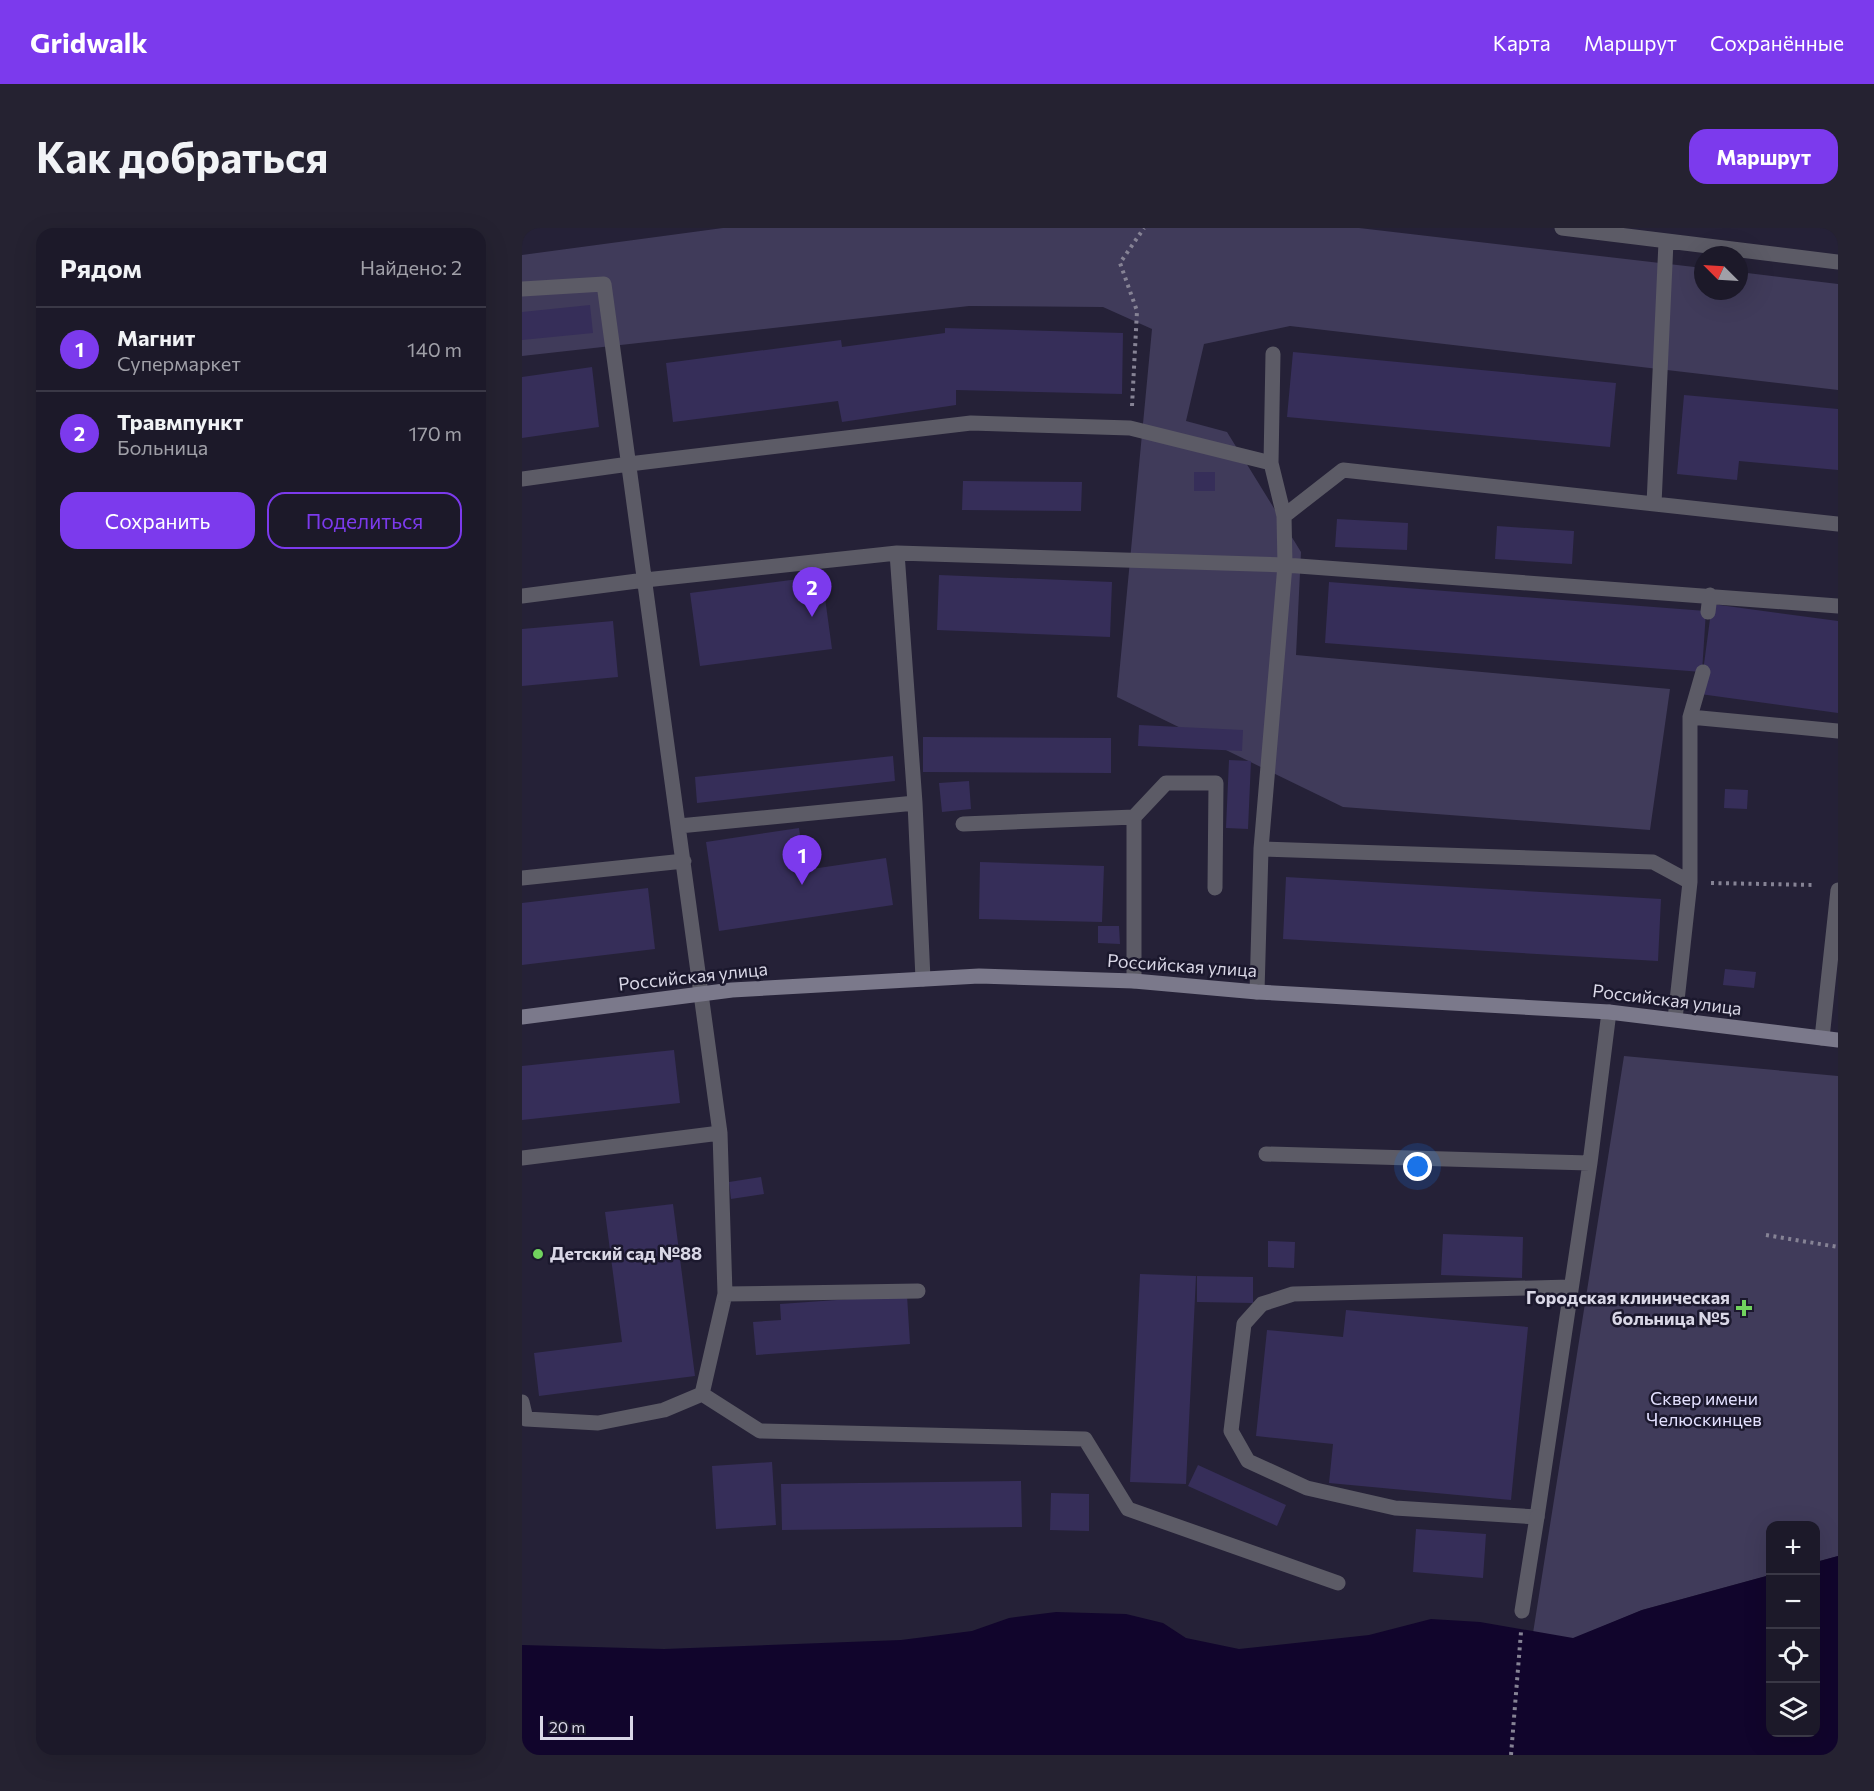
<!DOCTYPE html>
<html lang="ru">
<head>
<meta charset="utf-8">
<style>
	:root { --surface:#1c1929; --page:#252231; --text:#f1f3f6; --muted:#a0a0a8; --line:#3a3846; --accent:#7c3aed }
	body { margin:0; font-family:Commissioner,sans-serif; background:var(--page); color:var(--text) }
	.controls { position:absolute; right:18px; bottom:18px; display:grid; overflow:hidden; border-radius:12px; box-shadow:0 6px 24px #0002 }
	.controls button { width:54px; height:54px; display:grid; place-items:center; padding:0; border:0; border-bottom:2px solid var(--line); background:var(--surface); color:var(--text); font:30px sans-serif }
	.compass { position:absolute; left:1172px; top:18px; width:54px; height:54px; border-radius:50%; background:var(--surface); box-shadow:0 6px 24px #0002; rotate:294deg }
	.scale { position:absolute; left:18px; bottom:15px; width:93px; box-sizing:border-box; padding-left:6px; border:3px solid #d9d7e6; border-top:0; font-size:16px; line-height:21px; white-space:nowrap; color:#d9d7e6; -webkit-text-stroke:4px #1b182d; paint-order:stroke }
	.you { position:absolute; left:896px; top:939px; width:21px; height:21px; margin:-15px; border:4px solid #fff; border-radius:50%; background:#1a73e8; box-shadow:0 0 0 9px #1a73e833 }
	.badge { display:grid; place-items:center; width:39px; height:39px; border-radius:50%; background:var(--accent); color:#fff; font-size:20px; font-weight:700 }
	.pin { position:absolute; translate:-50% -50px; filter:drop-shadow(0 2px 3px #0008) }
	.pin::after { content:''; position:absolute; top:32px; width:21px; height:18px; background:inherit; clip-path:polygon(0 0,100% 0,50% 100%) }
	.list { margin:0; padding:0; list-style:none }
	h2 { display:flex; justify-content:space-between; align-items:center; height:78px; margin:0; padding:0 24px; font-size:26px }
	h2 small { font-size:20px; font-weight:400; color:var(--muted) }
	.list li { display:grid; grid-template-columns:39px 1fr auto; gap:18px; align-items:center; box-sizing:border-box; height:84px; padding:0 24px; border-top:2px solid var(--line) }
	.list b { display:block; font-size:22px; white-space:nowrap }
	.list p { margin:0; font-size:20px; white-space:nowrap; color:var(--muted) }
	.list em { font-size:20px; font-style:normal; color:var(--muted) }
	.actions { display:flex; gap:12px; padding:18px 24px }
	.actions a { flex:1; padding:14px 0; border:2px solid var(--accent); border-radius:18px; text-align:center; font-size:21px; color:var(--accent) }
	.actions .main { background:var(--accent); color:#fff }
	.icon { flex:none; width:33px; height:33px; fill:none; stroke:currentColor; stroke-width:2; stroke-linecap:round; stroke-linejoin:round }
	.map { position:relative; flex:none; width:1316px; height:1527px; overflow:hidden; border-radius:18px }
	header { display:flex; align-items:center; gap:36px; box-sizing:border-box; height:84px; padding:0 30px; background:var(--accent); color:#fff }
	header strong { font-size:28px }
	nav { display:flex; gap:33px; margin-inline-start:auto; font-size:21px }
	.intro { display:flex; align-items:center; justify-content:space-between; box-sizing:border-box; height:144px; padding:0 36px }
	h1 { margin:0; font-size:42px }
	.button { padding:15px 27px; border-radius:18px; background:var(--accent); color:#fff; font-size:21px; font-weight:700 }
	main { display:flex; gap:36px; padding:0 36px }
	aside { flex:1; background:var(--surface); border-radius:18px; box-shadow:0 6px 24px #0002 }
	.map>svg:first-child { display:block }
	.green { fill:#403b5a }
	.water { fill:#11052c }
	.building { fill:#362e59 }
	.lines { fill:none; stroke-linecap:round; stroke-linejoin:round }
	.path { stroke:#868395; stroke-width:4; stroke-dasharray:3 4.5; stroke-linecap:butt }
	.lane { stroke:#5c5b66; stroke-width:15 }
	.street { stroke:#5c5b66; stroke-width:15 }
	.secondary { stroke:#7b798b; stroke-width:15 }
	.poi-dot { fill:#71d35e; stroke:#1b182d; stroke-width:2 }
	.labels { text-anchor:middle; stroke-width:5; stroke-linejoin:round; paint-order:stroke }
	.street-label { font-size:18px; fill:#d9d7e6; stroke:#1b182d }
	.poi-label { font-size:18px; font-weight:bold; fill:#d9d7e6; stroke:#1b182d; text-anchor:start }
	.park-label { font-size:18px; fill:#e3e0ff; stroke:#1b182d }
</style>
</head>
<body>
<header>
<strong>Gridwalk</strong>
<nav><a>Карта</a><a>Маршрут</a><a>Сохранённые</a></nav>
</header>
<div class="intro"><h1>Как добраться</h1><a class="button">Маршрут</a></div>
<main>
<aside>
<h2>Рядом<small>Найдено: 2</small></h2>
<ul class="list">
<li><span class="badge">1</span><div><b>Магнит</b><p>Супермаркет</p></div><em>140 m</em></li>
<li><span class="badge">2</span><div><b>Травмпункт</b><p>Больница</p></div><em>170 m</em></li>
</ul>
<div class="actions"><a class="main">Сохранить</a><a>Поделиться</a></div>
</aside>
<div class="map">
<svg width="1316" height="1527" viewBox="0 0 1316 1527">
	<rect width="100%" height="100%" fill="#252137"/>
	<path class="green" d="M201,0H837L1181,40V63H1217V44L1316,56V162L768,98L682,116L664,193L705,204L779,324L774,427L1148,461L1128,602L821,579L595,469L630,101L581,79L447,78L0,128V27Z
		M1102,828L1316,848V1328L1294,1334V1298H1248V1347L1120,1382L1051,1411L1011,1405Z"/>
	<path class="water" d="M1316,1328V1527H0V1417L142,1421L379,1412L450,1403L487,1390L534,1384L604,1386L641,1395L664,1410L717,1421L847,1407L909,1391L958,1394L1051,1410L1120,1382L1248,1347V1504H1294V1334Z"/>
	<path class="building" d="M68,77L71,105L0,112V84Z
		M423,100L601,105L600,166L434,162V177L320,194L316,173L151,194L144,135L319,112L320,119L423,105Z
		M771,124L1094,155L1088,219L765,189Z
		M70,139L77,199L0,210V149Z
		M1162,167L1316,181V242L1217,233L1215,252L1155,246Z
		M672,244H693V263H672Z
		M441,253L560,254L559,283L440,282Z
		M815,291L886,295L885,322L813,319Z
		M975,298L1052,303L1050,336L973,331Z
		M417,347L590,354L588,409L415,402Z
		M300,348L310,421L178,438L168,365Z
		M807,354L1184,383L1180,444L803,415Z
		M1190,376L1316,393V485L1178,466Z
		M91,393L96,449L0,458V401Z
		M617,497L721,502L720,523L616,518Z
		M401,509L589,510V545L401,544Z
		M371,528L373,553L175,575L173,549Z
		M707,532L729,533L726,601L704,600Z
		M447,553L449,581L420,584L417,555Z
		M1203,561L1226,562L1225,581L1202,580Z
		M277,600L283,642L364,630L371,677L197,703L184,614Z
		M458,634L582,638L580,694L457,691Z
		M764,649L1139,671L1136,733L761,711Z
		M126,660L133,721L0,737V675Z
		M576,698H597L598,716L576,715Z
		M1203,741L1234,744L1232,760L1201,757Z
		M152,822L158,875L0,892V838Z
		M239,949L242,966L209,971L207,954Z
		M151,976L173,1148L17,1168L12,1125L100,1114L83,984Z
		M921,1006L1001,1009L1000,1050L919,1047Z
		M746,1013L773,1014L772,1040L746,1039Z
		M618,1046L674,1048L664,1256L608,1254Z
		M675,1048L731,1049V1075L675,1074Z
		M385,1067L388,1116L234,1127L231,1094L259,1092L258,1076Z
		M824,1082L1006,1099L989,1272L807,1255L811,1216L734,1208L745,1102L821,1109Z
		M250,1234L254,1297L194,1301L190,1238Z
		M676,1237L764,1277L755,1298L666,1258Z
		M499,1253L500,1299L260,1302L259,1256Z
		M529,1265L567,1266V1303L528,1302Z
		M894,1301L964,1306L961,1350L891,1344Z"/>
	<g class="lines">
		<path class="path" d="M610,178L615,83L598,35L622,0
			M1189,655L1293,657
			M1244,1007L1316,1019
			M989,1527L999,1404"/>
		<path class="lane" d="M1040,0L1316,34
			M0,61L82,56L198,905L203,1066L180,1166L142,1182L76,1195L4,1191L0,1174
			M0,251L107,236L449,195L608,200L749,235
			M1132,276L1144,14
			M762,288L821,242L1316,296
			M375,325L393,575L401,751
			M0,368L123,352L375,325L763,337L1316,378
			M1186,384L1188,367
			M1168,489L1181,444
			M612,589L644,555H694L693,660
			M441,596L612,589V753
			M157,598L393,575
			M739,621L1131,634L1168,654
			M0,650L162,633
			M735,764L739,621L763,337L762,288L749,235L751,126
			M1153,791L1168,654V489L1316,503
			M1300,810L1316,662
			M744,926L1068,935
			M0,930L198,905
			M1048,1059L771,1066L740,1076L722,1096L709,1203L726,1233L785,1260L873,1280L1015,1289L1068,935L1087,784
			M203,1066L396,1063
			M180,1166L238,1203L563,1211L606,1281L816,1355"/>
		<path class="street" d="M1000,1383L1015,1289"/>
		<path class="secondary" d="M0,789L210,762L457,748L612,753L735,764L1087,784L1316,812"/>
	</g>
	<g class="poi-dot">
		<circle cx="16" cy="1026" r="6"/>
		<path d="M1219 1071h6v6h6v6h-6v6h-6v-6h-6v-6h6z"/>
	</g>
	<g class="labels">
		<g class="street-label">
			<text transform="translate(660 738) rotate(4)" y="6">Российская улица</text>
			<text transform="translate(171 749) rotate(-6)" y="6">Российская улица</text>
			<text transform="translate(1145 772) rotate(7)" y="6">Российская улица</text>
		</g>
		<g class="poi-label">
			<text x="28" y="1032">Детский сад №88</text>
			<text x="1208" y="1076" text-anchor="end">Городская клиническая<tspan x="1208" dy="21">больница №5</tspan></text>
		</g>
		<g class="park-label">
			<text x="1182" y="1177">Сквер имени<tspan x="1182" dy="21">Челюскинцев</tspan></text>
		</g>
	</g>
</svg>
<div class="controls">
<button>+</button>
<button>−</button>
<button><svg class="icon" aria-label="locate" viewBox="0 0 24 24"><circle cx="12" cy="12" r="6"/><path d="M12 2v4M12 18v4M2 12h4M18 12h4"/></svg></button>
<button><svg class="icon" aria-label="layers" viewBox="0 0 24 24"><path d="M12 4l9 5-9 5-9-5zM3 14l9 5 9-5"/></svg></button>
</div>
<svg class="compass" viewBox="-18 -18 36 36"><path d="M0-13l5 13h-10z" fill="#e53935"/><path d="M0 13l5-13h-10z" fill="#a0a0a8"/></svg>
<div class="scale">20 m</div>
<div class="you"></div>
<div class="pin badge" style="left:280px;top:657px">1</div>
<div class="pin badge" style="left:290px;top:389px">2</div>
</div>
</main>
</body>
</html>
